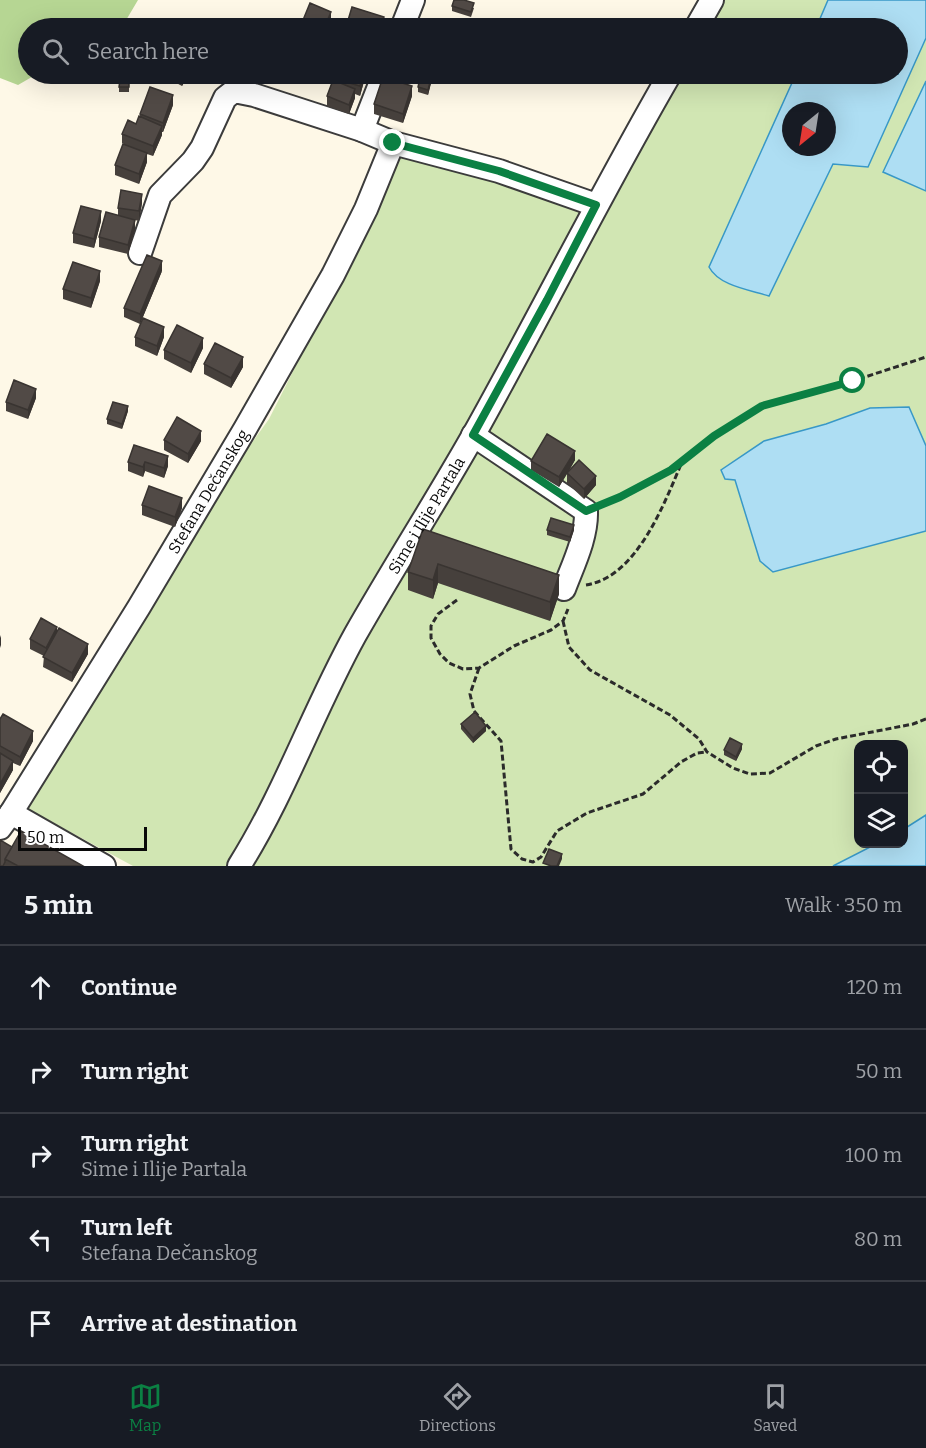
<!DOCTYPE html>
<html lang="en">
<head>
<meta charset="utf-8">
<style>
	:root { --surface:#171b24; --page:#20242c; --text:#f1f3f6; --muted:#9ea1a6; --line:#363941; --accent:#0b8043 }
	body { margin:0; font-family:Bitter,serif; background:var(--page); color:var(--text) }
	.controls { position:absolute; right:18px; bottom:18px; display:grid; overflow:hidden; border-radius:12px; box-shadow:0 6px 24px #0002 }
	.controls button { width:54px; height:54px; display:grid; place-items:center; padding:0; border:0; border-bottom:2px solid var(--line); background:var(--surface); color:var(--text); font:30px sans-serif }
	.compass { position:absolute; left:782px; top:102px; width:54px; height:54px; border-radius:50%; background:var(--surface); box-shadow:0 6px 24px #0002; rotate:210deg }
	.scale { position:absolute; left:18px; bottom:15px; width:129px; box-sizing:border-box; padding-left:6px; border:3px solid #090909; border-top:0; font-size:16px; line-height:21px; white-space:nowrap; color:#090909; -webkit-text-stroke:4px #fff; paint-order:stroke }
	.stop { position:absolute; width:18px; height:18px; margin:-14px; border:4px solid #0b8043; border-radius:50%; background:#fff }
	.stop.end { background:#0b8043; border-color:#fff; box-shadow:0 2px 6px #0008 }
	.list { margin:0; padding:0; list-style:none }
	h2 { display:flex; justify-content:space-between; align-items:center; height:78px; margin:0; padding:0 24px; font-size:26px }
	h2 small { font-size:20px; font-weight:400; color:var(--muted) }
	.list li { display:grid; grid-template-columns:39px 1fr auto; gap:18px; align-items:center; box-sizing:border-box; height:84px; padding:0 24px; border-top:2px solid var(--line) }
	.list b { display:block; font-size:22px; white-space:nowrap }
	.list p { margin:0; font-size:20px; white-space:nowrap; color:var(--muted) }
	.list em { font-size:20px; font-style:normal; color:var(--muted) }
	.icon { flex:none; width:33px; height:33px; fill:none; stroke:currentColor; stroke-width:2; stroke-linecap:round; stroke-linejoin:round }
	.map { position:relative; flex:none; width:926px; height:866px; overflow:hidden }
	.search { position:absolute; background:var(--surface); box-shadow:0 6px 24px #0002; left:18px; right:18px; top:18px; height:66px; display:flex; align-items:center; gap:15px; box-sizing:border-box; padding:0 21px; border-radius:33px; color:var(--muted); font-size:22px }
	.sheet { height:498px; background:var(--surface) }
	nav { display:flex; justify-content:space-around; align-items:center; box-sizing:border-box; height:84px; border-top:2px solid var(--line); background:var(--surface); font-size:16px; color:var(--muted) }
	nav a { display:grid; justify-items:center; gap:3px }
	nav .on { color:var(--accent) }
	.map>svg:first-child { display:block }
	.green { fill:#d1e6b3; fill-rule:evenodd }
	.forest { fill:#b6d693 }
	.water { fill:#aedef3; stroke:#3898c7; stroke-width:1.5; fill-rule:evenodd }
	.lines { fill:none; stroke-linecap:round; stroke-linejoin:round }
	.minor-casing { stroke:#3c3c3c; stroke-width:26 }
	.path { stroke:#2b2b2b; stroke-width:3; stroke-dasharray:6 3; stroke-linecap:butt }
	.minor { stroke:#fff; stroke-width:22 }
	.wall { fill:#46403c }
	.shaded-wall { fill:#393431 }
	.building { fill:#514a46; stroke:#393431; stroke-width:1.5 }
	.route { stroke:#0b8043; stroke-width:8 }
	.labels { text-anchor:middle; stroke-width:6; stroke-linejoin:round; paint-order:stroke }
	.street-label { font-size:16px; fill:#090909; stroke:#fff }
</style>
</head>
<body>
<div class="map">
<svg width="926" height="866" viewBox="0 0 926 866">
	<rect width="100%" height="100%" fill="#fef8e7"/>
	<path class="green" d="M712,0H926V815L904,829V744H858V844H876L833,866H133L26,808L158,592L206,518L238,462L269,419L345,268L400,144L596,204L670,74H898V28H696ZM791,111H827V147H791Z"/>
	<path class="forest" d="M0,0H138L122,27L118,28H28V74H37L18,85L0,78Z"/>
	<path class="water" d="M828,0H926V38L868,167L833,164L769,296C750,290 719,286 709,267L796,74H898V28H816ZM791,111H827V147H791Z
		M926,81V191L883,172Z
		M909,407L926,446V531L773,572L760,561L735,480L725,479L721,470L764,441L826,424L870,408Z
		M926,815V866H833L876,844H904V829Z"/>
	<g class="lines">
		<g class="minor-casing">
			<g id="minor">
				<path d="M402,28L413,0"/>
				<path d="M696,28L712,0"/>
				<path d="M362,130L384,74"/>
				<path d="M140,253L160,195L193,161L202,148L225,98L234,91L254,95L362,130L393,143L499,171L596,205"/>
				<path d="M473,435L586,511C587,537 573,565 564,589"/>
				<path d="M11,813L104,866"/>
				<path id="s1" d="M0,828L11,813L139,607L245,429L333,275L366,209L393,143"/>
				<path id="s2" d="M239,866C285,793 313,711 355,635C393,568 435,503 473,436C540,316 601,193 670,74"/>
			</g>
		</g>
		<path class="path" d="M603,504L671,470L714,436L762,406L853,381L926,357
			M586,585C637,577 664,504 682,462
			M457,600L438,614L431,626V638L440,654L449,663L463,669L479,668L514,646L551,630L563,621L568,609
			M563,621L569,647L590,670L670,715L699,739L707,752L733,768L750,774L770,773L816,746L836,739L913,724L926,719
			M479,668L470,694L474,711L501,741L511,849L522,859L533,862L541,857L557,831L587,813L643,794L681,762L697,753L707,752"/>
		<use href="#minor" class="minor"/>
	</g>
	<path class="wall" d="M452,6L474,8L471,17L452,11Z
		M331,21L328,28H301V25Z
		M114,74H129V92H119V84H114Z
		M165,74H189L182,86L165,77Z
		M366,74L360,96L355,94V98L349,114L327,106V96L332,82V78Z
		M396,74H419L416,81Z
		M433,74L428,95L418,92V87Z
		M412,96L403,123L374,114V104Z
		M173,105L163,132H162V135L153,156L147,154V162L139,184L115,175V165L124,144L122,143V134L136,124L140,117V114Z
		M142,203L139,221L135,220V230L128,254L99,247V237L118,215V208Z
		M101,221L94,248L73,243V233Z
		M162,271L140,324L124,317V308Z
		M100,281L91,308L63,299V289Z
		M135,337H164L157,356L135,346Z
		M203,348L191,373L164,359V350Z
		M204,364L243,367L231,388L204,374Z
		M36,398L28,419L6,411V402Z
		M128,411L122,429L107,424V419Z
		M164,440L201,441L188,463L164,450Z
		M134,445L168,466L164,478L145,471L143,477L128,471V462Z
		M575,460L569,471L596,485L584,499L567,483V474L559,487L531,470V461Z
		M142,505L182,508L175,527L142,515Z
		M423,529L559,594L550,621L438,583L433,599L408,590V572Z
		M547,530H574L570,542L547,535Z
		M57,630L88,654L72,682L43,667L44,656L30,649V639Z
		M0,719L33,741L20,766L13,763V770L0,793Z
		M461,724L486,731L473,743L461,729Z
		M742,749L736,761L724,755V750Z
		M12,847L83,866H0Z"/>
	<path class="shaded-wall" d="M331,12V21L328,28H324Z
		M384,17V28H381Z
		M186,74H189L182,86V81Z
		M363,74H366L360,96V86Z
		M432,74L433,76L428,95V90Z
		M412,86V96L403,123V114Z
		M355,89V98L349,114V105Z
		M173,95V105L163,132V123Z
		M162,126V135L153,156V146Z
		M147,153V162L139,184V174Z
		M142,194V203L139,221V211Z
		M101,211V221L94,248V239Z
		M135,220V230L128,254V245Z
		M162,261V271L140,324V314Z
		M100,271V281L91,308V298Z
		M164,327V337L157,356V346Z
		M203,338V348L191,373V363Z
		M243,357V367L231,388V378Z
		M36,389V398L28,419V410Z
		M128,406V411L122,429V424Z
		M201,431V441L188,463V454Z
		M575,451V460L559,487V477Z
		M168,456V466L164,478V468Z
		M145,462V471L143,477V467Z
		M596,476V485L584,499V489Z
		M182,498V508L175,527V517Z
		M574,525V530L570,542V537Z
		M438,564V583L433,599V580Z
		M559,575V594L550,621V602Z
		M57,627V637L46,657V648Z
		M1,635V645L0,648V638Z
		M88,644V654L72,682V673Z
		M486,726V731L473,743V738Z
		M33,731V741L20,766V757Z
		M742,744V749L736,761V757Z
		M13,761V770L0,793V784Z
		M562,854V859L559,866H557Z"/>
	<path class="building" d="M454,0H464L474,3L471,12L452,6Z
		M310,3L331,12L324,28H310L301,25Z
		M352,7L384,17L381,28H351L346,27Z
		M114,74H129V87H119L120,80H114Z
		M168,74H186L182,81Z
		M333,74H363L360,86L332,78Z
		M421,74H432L428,90L418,87Z
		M383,77L412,86L403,114L374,104Z
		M333,80L355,89L349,105L327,96Z
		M150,87L173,95L163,123L140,114Z
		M139,116L162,126L153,146L122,134L128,120L136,124Z
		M123,144L147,153L139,174L115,165Z
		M121,190L142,194L139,211L118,208Z
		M81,206L101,211L94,239L73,233Z
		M106,212L135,220L128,245L99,237Z
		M147,255L162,261L140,314L124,308Z
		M73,262L100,271L91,298L63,289Z
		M143,318L164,327L157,346L135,337Z
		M177,325L203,338L191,363L164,350Z
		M215,343L243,357L231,378L204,364Z
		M14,380L36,389L28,410L6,402Z
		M113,402L128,406L122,424L107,419Z
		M177,417L201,431L188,454L164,440Z
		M547,434L575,451L559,477L531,461Z
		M134,445L168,456L164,468L145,462L143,467L128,462Z
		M579,460L596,476L584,489L567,473Z
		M149,486L182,498L175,517L142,505Z
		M551,518L574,525L570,537L547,530Z
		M423,529L559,575L550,602L438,564L433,580L408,572Z
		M41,618L57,627L46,648L30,639Z
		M59,628L88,644L72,673L43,657Z
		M475,712L486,726L473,738L461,724Z
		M3,714L33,731L20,757L0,746V719Z
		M730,738L742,744L736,757L724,750Z
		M0,753L13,761L0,784Z
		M21,831L83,866H18L5,859Z
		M0,840L12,847L5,859V862L3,866H0Z
		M549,849L562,854L557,866H551L543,863Z"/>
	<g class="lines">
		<path class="route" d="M393,143L499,171L596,205L547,300L473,435L586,511L620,497L671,470L714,436L762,406L853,381"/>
	</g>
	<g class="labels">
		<g class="street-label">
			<text dy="6" stroke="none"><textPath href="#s1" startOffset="396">Stefana Dečanskog</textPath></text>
			<text dy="6" stroke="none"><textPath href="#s2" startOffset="398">Sime i Ilije Partala</textPath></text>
		</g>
	</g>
</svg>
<div class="controls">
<button><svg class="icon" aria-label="locate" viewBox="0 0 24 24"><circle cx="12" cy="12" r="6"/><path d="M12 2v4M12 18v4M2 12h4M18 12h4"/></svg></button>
<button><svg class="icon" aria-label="layers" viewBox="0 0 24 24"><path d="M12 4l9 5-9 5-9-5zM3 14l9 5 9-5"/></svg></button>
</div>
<svg class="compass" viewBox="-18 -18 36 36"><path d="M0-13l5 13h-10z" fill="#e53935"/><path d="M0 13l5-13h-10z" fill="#9ea1a6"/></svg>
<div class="scale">50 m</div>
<div class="stop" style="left:853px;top:381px"></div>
<div class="stop end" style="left:393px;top:143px"></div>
<div class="search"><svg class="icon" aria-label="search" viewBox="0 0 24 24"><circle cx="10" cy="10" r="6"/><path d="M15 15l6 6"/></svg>Search here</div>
</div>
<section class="sheet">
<h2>5 min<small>Walk · 350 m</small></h2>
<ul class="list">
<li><svg class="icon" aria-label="ahead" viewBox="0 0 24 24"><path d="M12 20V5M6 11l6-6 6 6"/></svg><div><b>Continue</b></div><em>120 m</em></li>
<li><svg class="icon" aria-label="right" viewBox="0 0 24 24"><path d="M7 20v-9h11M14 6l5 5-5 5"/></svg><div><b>Turn right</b></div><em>50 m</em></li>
<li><svg class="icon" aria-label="right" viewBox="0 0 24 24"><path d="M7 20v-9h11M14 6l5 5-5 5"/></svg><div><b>Turn right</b><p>Sime i Ilije Partala</p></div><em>100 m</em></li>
<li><svg class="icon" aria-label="left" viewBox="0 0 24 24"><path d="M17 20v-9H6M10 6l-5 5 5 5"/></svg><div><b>Turn left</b><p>Stefana Dečanskog</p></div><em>80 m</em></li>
<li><svg class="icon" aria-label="arrive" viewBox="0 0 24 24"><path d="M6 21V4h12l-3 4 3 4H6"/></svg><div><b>Arrive at destination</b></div></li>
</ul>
</section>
<nav>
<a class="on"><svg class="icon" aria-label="map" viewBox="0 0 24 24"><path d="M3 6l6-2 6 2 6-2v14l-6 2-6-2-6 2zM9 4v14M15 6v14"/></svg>Map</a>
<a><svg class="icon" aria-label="directions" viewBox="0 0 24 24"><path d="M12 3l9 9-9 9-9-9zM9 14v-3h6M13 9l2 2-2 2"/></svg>Directions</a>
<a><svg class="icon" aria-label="saved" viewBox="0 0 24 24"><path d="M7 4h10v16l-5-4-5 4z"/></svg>Saved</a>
</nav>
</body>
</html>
